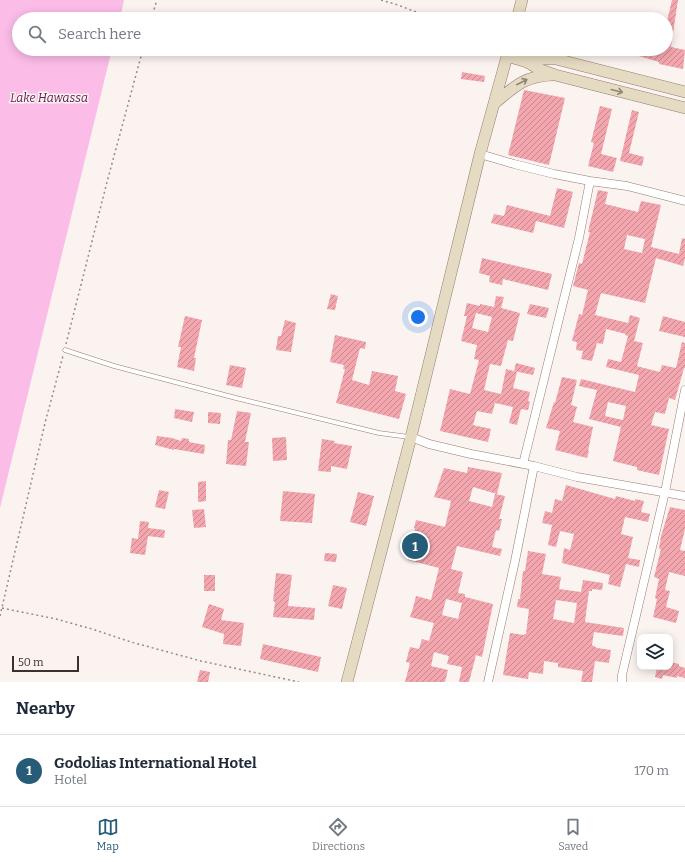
<!DOCTYPE html>
<html lang="en">
<head>
<meta charset="utf-8">
<style>
	:root { --surface:#fff; --page:#f2f2f3; --text:#1f2937; --muted:#747a83; --line:#e0e1e3; --accent:#265c77 }
	body { margin:0; font-family:Bitter,serif; background:var(--page); color:var(--text) }
	.controls { position:absolute; right:12px; bottom:12px; display:grid; overflow:hidden; border-radius:8px; box-shadow:0 2px 10px #0003 }
	.controls button { width:36px; height:36px; display:grid; place-items:center; padding:0; border:0; border-bottom:1px solid var(--line); background:var(--surface); color:var(--text); font:20px sans-serif }
	.scale { position:absolute; left:12px; bottom:10px; width:67px; box-sizing:border-box; padding-left:4px; border:2px solid #3d3029; border-top:0; font-size:11px; line-height:14px; white-space:nowrap; color:#3d3029; -webkit-text-stroke:3px #faf3f0; paint-order:stroke }
	.you { position:absolute; left:418px; top:317px; width:14px; height:14px; margin:-10px; border:3px solid #fff; border-radius:50%; background:#1a73e8; box-shadow:0 0 0 6px #1a73e833 }
	.badge { display:grid; place-items:center; width:26px; height:26px; border-radius:50%; background:var(--accent); color:#fff; font-size:13px; font-weight:700 }
	.pin { position:absolute; translate:-50% -50%; border:2px solid #fff; box-shadow:0 1px 4px #0006 }
	.list { margin:0; padding:0; list-style:none }
	h2 { display:flex; justify-content:space-between; align-items:center; height:52px; margin:0; padding:0 16px; font-size:17px }
	h2 small { font-size:13px; font-weight:400; color:var(--muted) }
	.list li { display:grid; grid-template-columns:26px 1fr auto; gap:12px; align-items:center; box-sizing:border-box; height:72px; padding:0 16px; border-top:1px solid var(--line) }
	.list b { display:block; font-size:15px; white-space:nowrap }
	.list p { margin:0; font-size:13px; white-space:nowrap; color:var(--muted) }
	.list em { font-size:13px; font-style:normal; color:var(--muted) }
	.icon { flex:none; width:22px; height:22px; fill:none; stroke:currentColor; stroke-width:2; stroke-linecap:round; stroke-linejoin:round }
	.map { position:relative; flex:none; width:685px; height:682px; overflow:hidden }
	.search { position:absolute; background:var(--surface); box-shadow:0 2px 10px #0003; left:12px; right:12px; top:12px; height:44px; display:flex; align-items:center; gap:10px; box-sizing:border-box; padding:0 14px; border-radius:22px; color:var(--muted); font-size:15px }
	.sheet { height:124px; background:var(--surface) }
	nav { display:flex; justify-content:space-around; align-items:center; box-sizing:border-box; height:56px; border-top:1px solid var(--line); background:var(--surface); font-size:11px; color:var(--muted) }
	nav a { display:grid; justify-items:center; gap:2px }
	nav .on { color:var(--accent) }
	.map>svg:first-child { display:block }
	.water { fill:#fbbce8 }
	.building { fill:url(#building-hatch); fill-rule:evenodd }
	.lines { fill:none; stroke-linecap:round; stroke-linejoin:round }
	.lane-casing { stroke:#987a6b; stroke-width:5 }
	.street-casing { stroke:#987a6b; stroke-width:9 }
	.secondary-casing { stroke:#987a6b; stroke-width:12 }
	.path { stroke:#958b86; stroke-width:1.5; stroke-dasharray:2 3; stroke-linecap:butt }
	.lane { stroke:#fff; stroke-width:4 }
	.street { stroke:#fff; stroke-width:8 }
	.secondary { stroke:#e5dac2; stroke-width:11 }
	.oneway { stroke:#918576 }
	.labels { text-anchor:middle; stroke-width:3; stroke-linejoin:round; paint-order:stroke }
	.water-label { font-size:12px; font-style:italic; fill:#5f174f; stroke:#faf3f0 }
</style>
</head>
<body>
<div class="map">
<svg width="685" height="682" viewBox="0 0 685 682">
	<defs>
		<pattern id="building-hatch" width="6" height="6" patternUnits="userSpaceOnUse"><rect width="6" height="6" fill="#f3a6ae"/><path d="M-1 1l2-2M0 6l6-6M5 7l2-2" fill="none" stroke="#c6888e"/></pattern>
	</defs>
	<rect width="100%" height="100%" fill="#faf3f0"/>
	<path class="water" d="M0,0H124L120,19H19V49H112L0,508Z"/>
	<path class="building" d="M672,0H678L671,47L685,50L683,69L659,64V62L622,51V49H666V25Z
		M462,72L485,76L484,82L461,79Z
		M524,90L565,98L549,165L508,155Z
		M600,106L612,109L601,154L617,158L613,172L588,166L594,143L591,142Z
		M632,110L639,112L629,153L644,157L642,166L620,161Z
		M557,188L573,192L564,228L536,221L533,233L491,223L494,214L504,216L507,205L550,216Z
		M598,190L608,192L605,204L638,212L641,201L661,205L651,247L679,254L682,238L685,239V258L683,266L656,258L645,303L601,293L595,315L628,323L630,315L640,318L634,341L643,343L637,366L640,367L660,372L662,365L676,368L682,342L685,343V368H684L675,400L669,398L665,414L655,412L651,425L669,429L659,475L637,470V467L613,461L621,427L589,419L597,390L579,386L581,379L635,392L639,375L606,367L608,359L621,362L628,336L625,335L626,334L606,329L603,344L597,343L592,361L581,359L583,351L576,350L577,342L572,341L579,314L582,315L588,290L573,286L579,263L582,264L590,232H588ZM627,235L645,239L642,253L624,249ZM608,402L626,406L623,420L605,416Z
		M482,258L552,274L548,290L503,279L502,285L489,282L490,276L479,273Z
		M331,294L338,296L335,310L327,309Z
		M496,296L504,297L501,308L520,313L513,341L508,340L501,366L490,364L484,390L501,394L506,369L517,372L513,388L530,392L528,401L530,402L528,410L521,409L517,425L509,423L513,407L495,403L492,414L477,411L473,425L491,429L488,442L440,431L450,389L470,394L479,360L474,359L477,345L461,341L467,316H464L467,303L480,306V304L494,307ZM476,313L492,317L488,332L472,328Z
		M530,304L549,308L546,318L527,314Z
		M185,316L202,320L194,358H196L194,371L177,367L181,347H178Z
		M663,316L685,322V337L659,331Z
		M285,320L296,323L291,352L276,350L278,336H281Z
		M335,335L366,342L365,349L360,348L352,380L369,385L372,371L398,376L395,391L406,394L399,419L336,403L345,369H343L344,365L330,362Z
		M516,363L535,368L533,375L514,371Z
		M230,365L246,368L242,388L226,385Z
		M562,377L577,380L571,405L577,407L573,422L593,427L588,451H589L587,458L555,450L560,431L546,428L554,402L555,403Z
		M175,409L194,412L192,422L174,418Z
		M237,411L251,413L245,442H249L246,466L226,464L228,440H231Z
		M208,412L221,413L220,424L208,423Z
		M157,436L172,438L181,441L182,438L189,439V442L205,445L204,454L174,449V450L155,445Z
		M286,437L287,460L273,461L272,438Z
		M322,439L335,441L334,443L352,446L347,469L331,466V472L318,471Z
		M468,467L502,473L497,494L473,487L469,501L492,507L495,494L505,496L499,519H502L499,531L496,530L492,547L502,549L500,556L457,546L451,569L463,572L458,593L465,594V597L493,604L482,657L476,655L469,682H459L462,667L447,664L449,656L434,652L431,666L448,670L445,682H405L410,663L406,662L410,647L419,649L422,639L429,641L434,623L410,617L413,608L416,596L431,600L439,568L408,560L415,528H414L416,520L445,527L451,501L434,497L444,468L467,473ZM446,599L462,603L458,619L442,615Z
		M206,481V501L198,502V482Z
		M566,485L615,499L616,496L635,501V499L644,501L641,512L650,514L648,522L625,517L621,534L633,537L628,558L640,560L639,567L626,564L620,587L608,584L610,575L562,563L564,548L570,550L574,534L560,531L556,547L548,545L552,525L542,523L545,511L552,513L555,499L562,501Z
		M159,490L169,492L165,509L155,507Z
		M283,491L315,494L312,523L280,521Z
		M358,492L374,496L366,526L350,522Z
		M670,507L685,510V529L680,550L685,551V576L669,572L665,590L670,591L666,607L679,611L676,623L653,617L657,599L655,598L659,579L654,577L661,549H659L661,536Z
		M204,509L206,527L194,528L192,510Z
		M140,521L149,522L148,528L165,530L164,538L148,536L145,555L130,553L132,538L138,539Z
		M528,551L546,554L542,574L561,577L559,589L581,592L583,580L603,583L602,590L592,589V591H589L585,622L624,628L623,636L594,632L592,645L597,648L611,650L609,663L595,661L592,682H581L583,671L558,667V663L544,661L543,674L529,672L528,679L503,675L510,633L524,635V634H526L529,609L517,607L518,599H520L523,571H525ZM556,600L577,603L574,623L553,619Z
		M325,553L337,554L336,562L324,561Z
		M276,573L292,575L288,606L315,608L314,620L273,617L275,602L273,601Z
		M204,575H215V591H204Z
		M333,585L347,588L342,609L328,606Z
		M209,604L224,609L221,620L244,623L241,646L223,644L224,634L202,627Z
		M263,644L321,657L318,672L260,659Z
		M670,662L679,664V666L685,668V678L677,676V678L663,675L662,679L655,677L657,667H670Z
		M200,670L210,672L208,682H197Z"/>
	<g class="lines">
		<g class="lane-casing">
			<path id="lane" d="M65,350L114,366L236,398L379,433L409,437"/>
		</g>
		<g class="street-casing">
			<path id="street" d="M480,154L514,164L554,174L590,181L627,186L685,201
				M411,437L429,444L471,454L534,466L577,477L685,496
				M523,464L579,238L590,181
				M488,682L515,561L534,466
				M622,682V675L665,492L685,390"/>
		</g>
		<g class="secondary-casing">
			<path id="secondary" d="M517,19L522,0
				M541,49L556,58
				M507,56L527,62L541,70L555,75L685,108
				M527,62L535,59H556L685,92
				M495,103C515,86 525,76 552,75
				M347,682L411,437L480,154L509,49"/>
		</g>
		<path class="path" d="M381,0L398,5L434,19
			M151,19L157,0
			M493,49L498,51
			M66,344L107,182L143,49
			M2,608L56,619L92,629L131,642L201,661L299,682
			M0,616L45,423L63,356"/>
		<use href="#lane" class="lane"/>
		<use href="#street" class="street"/>
		<use href="#secondary" class="secondary"/>
	</g>
	<defs><path id="oneway-shaft" d="M-6 0H5M1.5-3L5.5 0L1.5 3" fill="none" stroke-width="1.6" stroke-linecap="round" stroke-linejoin="round"/></defs>
	<g class="oneway">
		<use href="#oneway-shaft" transform="translate(522 82) rotate(-27)"/>
		<use href="#oneway-shaft" transform="translate(617 91) rotate(14)"/>
	</g>
	<g class="labels">
		<g class="water-label">
			<text x="49" y="102">Lake Hawassa</text>
		</g>
	</g>
</svg>
<div class="controls">
<button><svg class="icon" aria-label="layers" viewBox="0 0 24 24"><path d="M12 4l9 5-9 5-9-5zM3 14l9 5 9-5"/></svg></button>
</div>
<div class="scale">50 m</div>
<div class="you"></div>
<div class="pin badge" style="left:415px;top:546px">1</div>
<div class="search"><svg class="icon" aria-label="search" viewBox="0 0 24 24"><circle cx="10" cy="10" r="6"/><path d="M15 15l6 6"/></svg>Search here</div>
</div>
<section class="sheet">
<h2>Nearby<small></small></h2>
<ul class="list">
<li><span class="badge">1</span><div><b>Godolias International Hotel</b><p>Hotel</p></div><em>170 m</em></li>
</ul>
</section>
<nav>
<a class="on"><svg class="icon" aria-label="map" viewBox="0 0 24 24"><path d="M3 6l6-2 6 2 6-2v14l-6 2-6-2-6 2zM9 4v14M15 6v14"/></svg>Map</a>
<a><svg class="icon" aria-label="directions" viewBox="0 0 24 24"><path d="M12 3l9 9-9 9-9-9zM9 14v-3h6M13 9l2 2-2 2"/></svg>Directions</a>
<a><svg class="icon" aria-label="saved" viewBox="0 0 24 24"><path d="M7 4h10v16l-5-4-5 4z"/></svg>Saved</a>
</nav>
</body>
</html>
